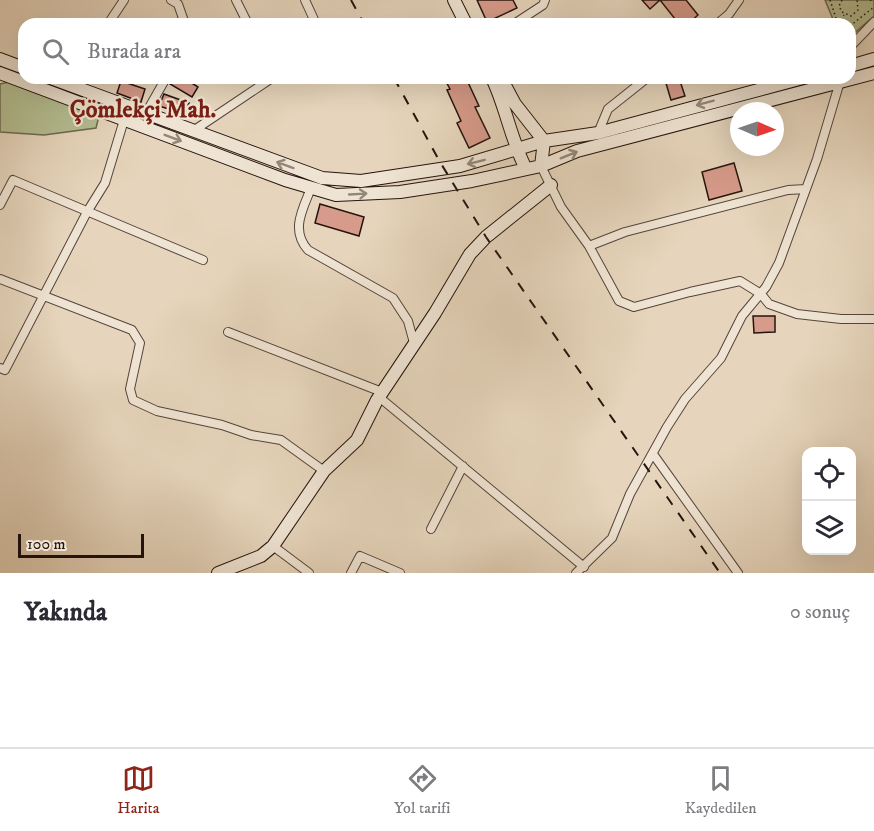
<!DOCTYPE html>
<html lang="tr">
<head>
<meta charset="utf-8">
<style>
	:root { --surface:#fff; --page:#f2f2f3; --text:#2b2b33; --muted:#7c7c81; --line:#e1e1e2; --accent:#8f2418 }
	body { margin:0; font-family:"IM FELL DW Pica",serif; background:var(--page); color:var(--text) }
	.controls { position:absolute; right:18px; bottom:18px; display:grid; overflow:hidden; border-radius:12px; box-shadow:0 6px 24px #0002 }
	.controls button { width:54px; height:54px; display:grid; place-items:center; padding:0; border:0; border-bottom:2px solid var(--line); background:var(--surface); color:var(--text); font:30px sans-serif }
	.compass { position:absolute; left:730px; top:102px; width:54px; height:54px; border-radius:50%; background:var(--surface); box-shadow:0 6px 24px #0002; rotate:92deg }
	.scale { position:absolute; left:18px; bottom:15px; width:126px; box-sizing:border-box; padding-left:6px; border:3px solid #25140e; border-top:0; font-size:16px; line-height:21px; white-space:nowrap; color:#25140e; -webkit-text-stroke:4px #efe4d3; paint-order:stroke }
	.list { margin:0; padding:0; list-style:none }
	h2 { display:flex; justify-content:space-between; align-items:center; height:78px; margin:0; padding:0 24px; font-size:26px }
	h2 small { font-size:20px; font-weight:400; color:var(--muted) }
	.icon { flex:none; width:33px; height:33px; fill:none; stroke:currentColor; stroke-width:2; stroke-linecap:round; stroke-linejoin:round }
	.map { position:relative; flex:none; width:874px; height:573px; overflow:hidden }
	.search { position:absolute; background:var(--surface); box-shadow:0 6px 24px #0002; left:18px; right:18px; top:18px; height:66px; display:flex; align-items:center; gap:15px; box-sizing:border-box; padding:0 21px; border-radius:18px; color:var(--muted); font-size:22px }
	.sheet { height:174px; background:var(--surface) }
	nav { display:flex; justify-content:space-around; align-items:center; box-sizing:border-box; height:84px; border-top:2px solid var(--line); background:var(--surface); font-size:16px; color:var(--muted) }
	nav a { display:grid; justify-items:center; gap:3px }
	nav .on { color:var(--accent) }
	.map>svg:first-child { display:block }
	.green { fill:#b3be92; stroke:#6c6950; stroke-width:1.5 }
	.building { fill:#d79b8b; stroke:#25140e; stroke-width:1.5 }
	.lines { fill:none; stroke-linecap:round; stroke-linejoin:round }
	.street-casing { stroke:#55443a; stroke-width:10 }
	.secondary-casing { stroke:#25140e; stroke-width:14 }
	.path { stroke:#25140e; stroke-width:1.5; stroke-dasharray:1.5 3; stroke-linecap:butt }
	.street { stroke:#efe4d3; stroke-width:8 }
	.secondary { stroke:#efe4d3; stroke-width:12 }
	.rail { stroke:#25140e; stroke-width:2; stroke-dasharray:10 10; stroke-linecap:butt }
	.oneway { stroke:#94867a }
	.labels { text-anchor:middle; stroke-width:4.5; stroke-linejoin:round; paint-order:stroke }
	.district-label { font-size:24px; font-weight:bold; fill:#7a1f14; stroke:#efe4d3 }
</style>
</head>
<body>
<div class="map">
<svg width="874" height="573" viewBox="0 0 874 573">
	<rect width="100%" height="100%" fill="#e6d5bc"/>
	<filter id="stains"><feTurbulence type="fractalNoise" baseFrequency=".00333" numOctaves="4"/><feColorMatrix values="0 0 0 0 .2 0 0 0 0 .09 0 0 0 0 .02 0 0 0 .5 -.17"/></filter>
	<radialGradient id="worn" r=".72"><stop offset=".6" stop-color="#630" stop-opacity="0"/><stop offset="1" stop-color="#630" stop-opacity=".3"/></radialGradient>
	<path class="green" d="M825,0H874V16L850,37V24H835Z
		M9,82L99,116L96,128L44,135L0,132V84Z"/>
	<path class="building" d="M477,0H513L517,8L487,22Z
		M642,0H660L650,9Z
		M660,0H686L698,15L688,24H679Z
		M172,78H184L198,87L192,97L170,84Z
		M444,78H466L479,106L475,107L490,138L469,148L457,123L461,121L447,90L450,89Z
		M672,78H679L685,96L671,100L665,80Z
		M121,81L145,89L141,102L117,93Z
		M164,94L189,103L185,114L159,106Z
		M734,163L742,191L709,200L702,172Z
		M320,204L364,217L359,236L315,223Z
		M753,316H775V332L754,333Z"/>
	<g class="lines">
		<g class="street-casing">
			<path id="street" d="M171,0L178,4L185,24
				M236,0L248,24
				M305,0L316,24
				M108,24L124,0
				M514,24L543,5L545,0
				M717,24L729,14L739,0
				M850,47L874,22
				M146,113L166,78
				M193,131L272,78
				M598,133L608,109L647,78
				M541,166L561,207L589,246L619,301L634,307L690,292L740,281L761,294L769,304L797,314L841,319H874
				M311,188C303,209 290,230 308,250L393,298L408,321L414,343
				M0,205L13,180L203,260
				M589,246L625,232L788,190L806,189
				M0,279L132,330L140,343L130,389L133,400L157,411L222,425L251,435L281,440L324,471
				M228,332L382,392
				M0,368L5,370L87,212L105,183L124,120
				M379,397L584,567
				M653,454L738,573
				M431,529L463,466
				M273,546L309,573
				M351,573L360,556L400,573
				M576,573L612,538L630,494L667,427L685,399L721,358L742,316L766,287L779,263L817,159L841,78"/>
		</g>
		<g class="secondary-casing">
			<path id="secondary" d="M454,0L466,24
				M0,59L24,68
				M850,66L874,59
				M0,73L285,180L336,195L400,192L472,181L541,166L577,151L874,73
				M51,78L322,178L361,181L460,166L544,141L598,133L803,78
				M492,78C506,107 511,140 526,169
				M501,78L515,104L544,141L541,166
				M218,573L261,556L273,546L324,471L357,440L377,400L435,313L470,254L486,237L551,185"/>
		</g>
		<path class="path" d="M830,0L836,18L851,24
			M842,0L839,6L842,12L851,16L858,10L857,0
			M870,0L874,2
			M842,24L841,20L844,15
			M850,26L874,7"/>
		<use href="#street" class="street"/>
		<use href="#secondary" class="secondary"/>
		<path class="rail" d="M351,0L364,24
			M394,78L440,162L486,237L720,573"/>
	</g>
	<defs><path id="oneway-shaft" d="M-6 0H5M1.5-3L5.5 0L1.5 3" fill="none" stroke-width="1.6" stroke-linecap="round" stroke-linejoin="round" transform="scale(1.5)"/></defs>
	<g class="oneway">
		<use href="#oneway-shaft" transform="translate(705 103) rotate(165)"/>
		<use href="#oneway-shaft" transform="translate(173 138) rotate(21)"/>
		<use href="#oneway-shaft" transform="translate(569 155) rotate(-22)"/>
		<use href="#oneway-shaft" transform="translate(476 162) rotate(166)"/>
		<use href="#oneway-shaft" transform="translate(285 165) rotate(-160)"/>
		<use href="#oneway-shaft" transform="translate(358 194) rotate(-3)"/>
	</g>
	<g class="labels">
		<g class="district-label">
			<text x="143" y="117">Çömlekçi Mah.</text>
		</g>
	</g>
	<rect width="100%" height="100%" filter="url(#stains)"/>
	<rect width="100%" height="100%" fill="url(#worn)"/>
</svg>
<div class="controls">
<button><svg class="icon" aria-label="locate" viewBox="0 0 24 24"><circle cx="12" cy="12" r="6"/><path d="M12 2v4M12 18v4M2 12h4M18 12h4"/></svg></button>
<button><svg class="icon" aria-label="layers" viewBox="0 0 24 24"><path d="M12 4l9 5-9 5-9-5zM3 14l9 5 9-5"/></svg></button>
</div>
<svg class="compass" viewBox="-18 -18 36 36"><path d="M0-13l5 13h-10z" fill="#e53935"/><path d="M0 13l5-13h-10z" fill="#7c7c81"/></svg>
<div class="scale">100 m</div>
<div class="search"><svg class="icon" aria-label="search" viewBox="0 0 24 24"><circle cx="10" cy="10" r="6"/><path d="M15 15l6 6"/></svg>Burada ara</div>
</div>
<section class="sheet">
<h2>Yakında<small>0 sonuç</small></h2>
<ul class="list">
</ul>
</section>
<nav>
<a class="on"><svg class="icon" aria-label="map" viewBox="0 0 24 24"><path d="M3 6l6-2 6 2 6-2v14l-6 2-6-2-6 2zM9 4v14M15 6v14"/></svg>Harita</a>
<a><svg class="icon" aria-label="directions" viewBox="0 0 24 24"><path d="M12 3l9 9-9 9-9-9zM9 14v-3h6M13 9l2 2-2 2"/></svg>Yol tarifi</a>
<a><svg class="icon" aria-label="saved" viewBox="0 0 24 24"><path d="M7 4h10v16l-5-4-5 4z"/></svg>Kaydedilen</a>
</nav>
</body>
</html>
